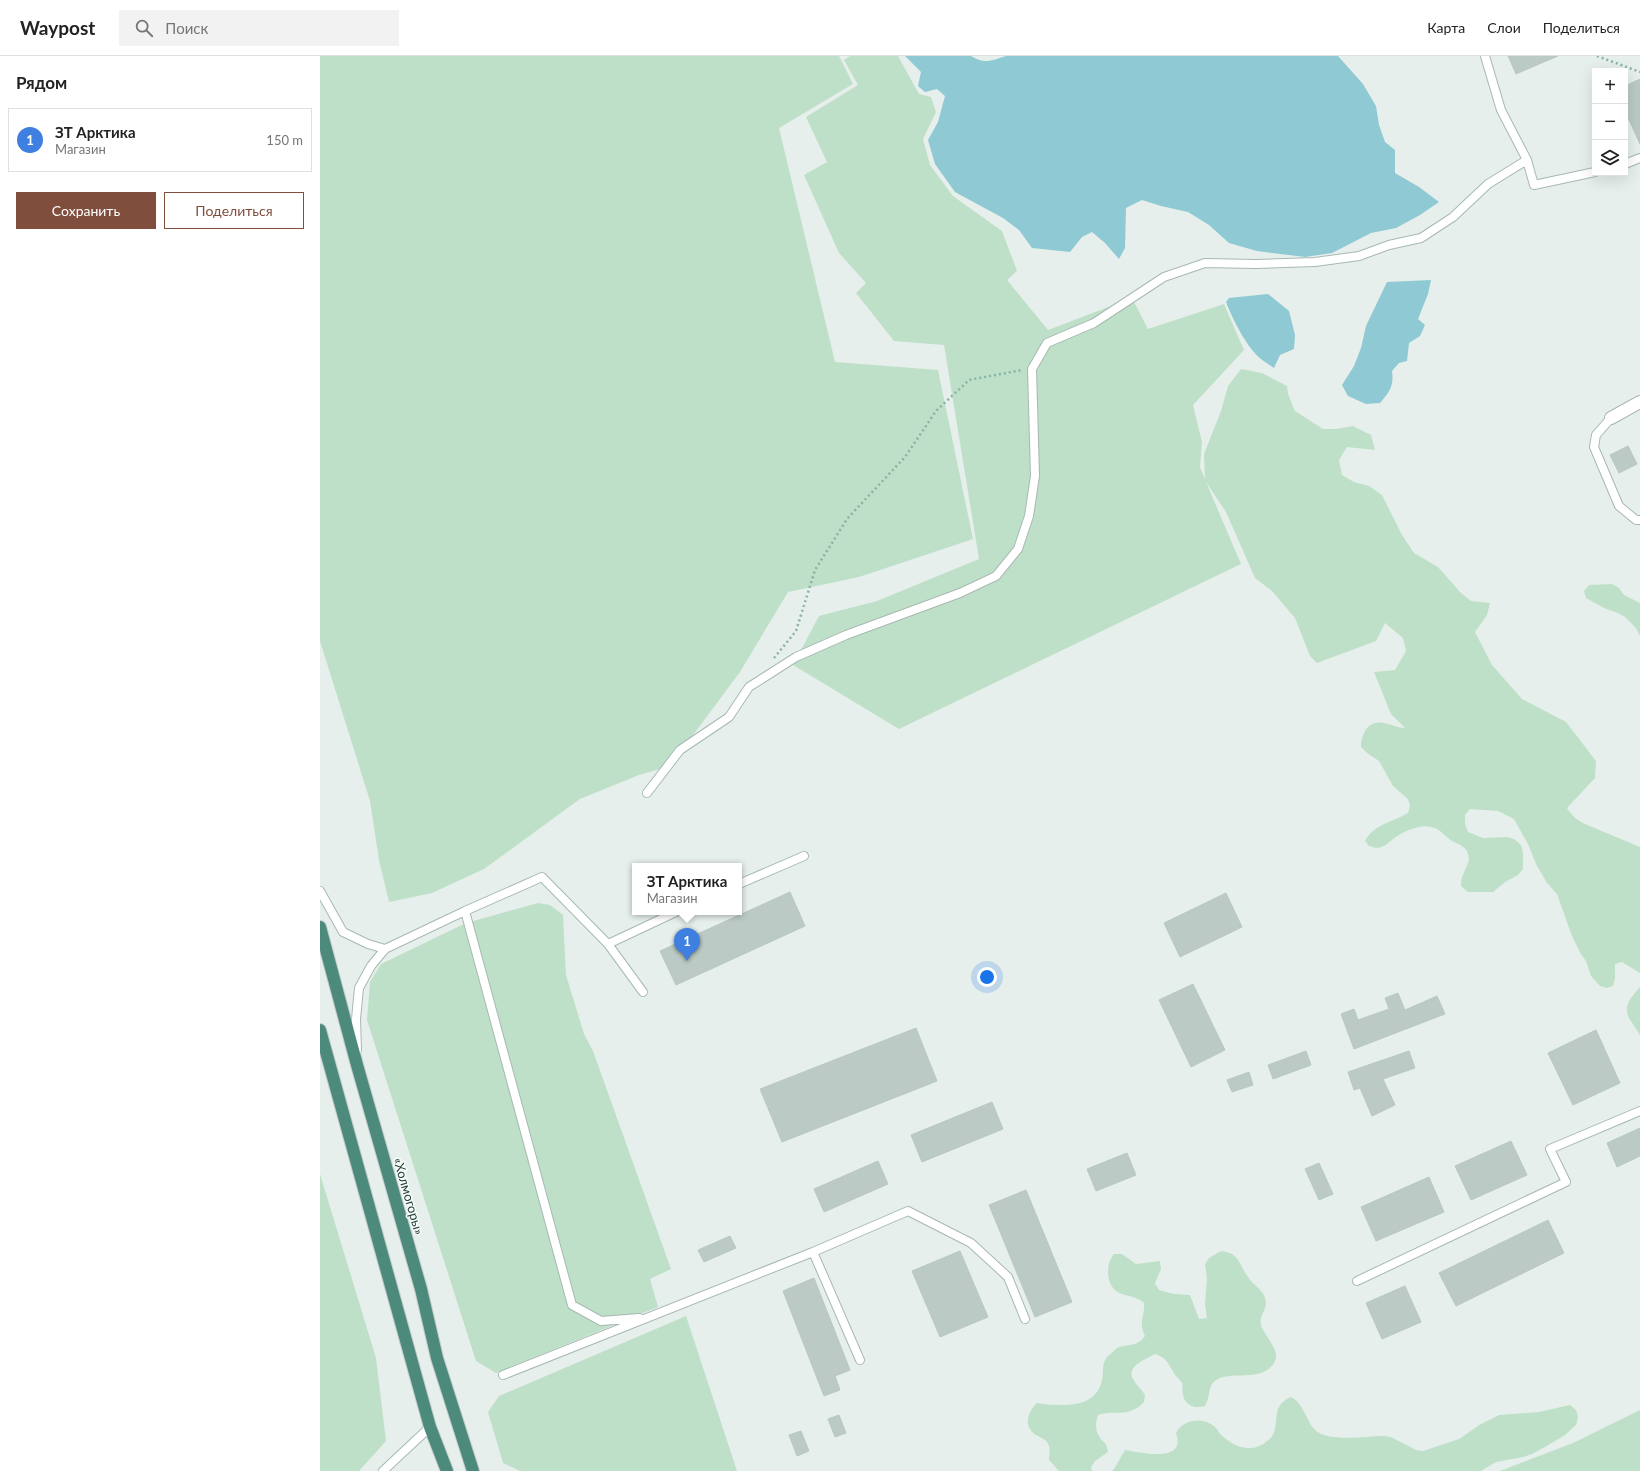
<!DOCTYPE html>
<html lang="ru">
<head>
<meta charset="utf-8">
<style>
	:root { --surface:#fff; --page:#f2f2f2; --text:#222; --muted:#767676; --line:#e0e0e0; --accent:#804e3d }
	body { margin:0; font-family:Lato,sans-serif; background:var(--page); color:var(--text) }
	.controls { position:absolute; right:12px; top:12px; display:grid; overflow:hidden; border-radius:0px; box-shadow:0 4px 16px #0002 }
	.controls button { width:36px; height:36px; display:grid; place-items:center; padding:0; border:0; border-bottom:1px solid var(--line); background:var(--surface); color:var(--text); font:20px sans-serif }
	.you { position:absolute; left:667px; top:921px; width:14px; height:14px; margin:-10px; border:3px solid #fff; border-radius:50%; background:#1a73e8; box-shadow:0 0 0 6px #1a73e833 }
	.badge { display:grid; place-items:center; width:26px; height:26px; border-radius:50%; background:var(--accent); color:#fff; font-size:13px; font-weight:700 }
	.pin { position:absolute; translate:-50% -33px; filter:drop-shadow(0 1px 2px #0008) }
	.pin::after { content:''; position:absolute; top:21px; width:14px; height:12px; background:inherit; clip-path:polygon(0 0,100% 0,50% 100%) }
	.popup { position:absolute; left:312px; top:807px; width:110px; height:52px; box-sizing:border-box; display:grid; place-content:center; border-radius:0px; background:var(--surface); filter:drop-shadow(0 1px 3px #0005); font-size:13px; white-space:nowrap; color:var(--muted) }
	.popup b { font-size:15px; color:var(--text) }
	.popup::after { content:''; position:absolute; left:50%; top:100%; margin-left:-8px; border:8px solid transparent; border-top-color:var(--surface) }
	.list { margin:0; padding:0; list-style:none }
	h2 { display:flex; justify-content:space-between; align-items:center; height:52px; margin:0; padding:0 16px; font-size:17px }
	h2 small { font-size:13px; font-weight:400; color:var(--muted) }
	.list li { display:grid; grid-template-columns:26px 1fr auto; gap:12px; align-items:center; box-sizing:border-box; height:64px; margin:0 8px 8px; padding:0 8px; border:1px solid var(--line); border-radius:0px }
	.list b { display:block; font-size:15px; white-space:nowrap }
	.list p { margin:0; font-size:13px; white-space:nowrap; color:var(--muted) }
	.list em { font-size:13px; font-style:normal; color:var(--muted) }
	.actions { display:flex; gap:8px; padding:12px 16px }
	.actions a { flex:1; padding:9px 0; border:1px solid var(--accent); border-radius:0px; text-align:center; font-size:14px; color:var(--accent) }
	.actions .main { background:var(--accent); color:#fff }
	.icon { flex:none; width:22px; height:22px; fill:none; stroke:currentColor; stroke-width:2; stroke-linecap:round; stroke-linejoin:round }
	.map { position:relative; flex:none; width:1320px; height:1415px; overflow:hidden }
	header { display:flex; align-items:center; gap:24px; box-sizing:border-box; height:56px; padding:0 20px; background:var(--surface); border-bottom:1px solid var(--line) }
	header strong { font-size:19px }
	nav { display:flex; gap:22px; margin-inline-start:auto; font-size:14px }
	.search { width:280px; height:36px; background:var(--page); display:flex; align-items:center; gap:10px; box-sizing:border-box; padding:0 14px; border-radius:0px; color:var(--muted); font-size:15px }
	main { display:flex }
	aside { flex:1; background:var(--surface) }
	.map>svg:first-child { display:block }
	.green { fill:#bfe0c8 }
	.water { fill:#8ec9d4 }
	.building { fill:#bbcac4; stroke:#b8c9c2 }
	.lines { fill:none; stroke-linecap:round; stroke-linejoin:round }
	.service-casing { stroke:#a8b8b2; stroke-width:10 }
	.minor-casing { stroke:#a8b8b2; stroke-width:14 }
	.trunk-casing { stroke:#c2cac8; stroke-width:14 }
	.path { stroke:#86b3a5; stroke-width:2.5; stroke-dasharray:2 3; stroke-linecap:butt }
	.service { stroke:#fff; stroke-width:8 }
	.minor { stroke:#fff; stroke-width:12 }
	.trunk { stroke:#4c8a7c; stroke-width:12 }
	.labels { text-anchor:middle; stroke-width:3; stroke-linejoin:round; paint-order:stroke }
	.street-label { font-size:13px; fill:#24423a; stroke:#f7fbf9 }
</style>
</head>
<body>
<header>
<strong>Waypost</strong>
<div class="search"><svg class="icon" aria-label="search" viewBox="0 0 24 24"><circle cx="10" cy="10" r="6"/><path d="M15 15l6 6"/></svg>Поиск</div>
<nav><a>Карта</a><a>Слои</a><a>Поделиться</a></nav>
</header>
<main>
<aside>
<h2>Рядом<small></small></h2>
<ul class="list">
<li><span class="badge" style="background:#3f7fe0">1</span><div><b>ЗТ Арктика</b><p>Магазин</p></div><em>150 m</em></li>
</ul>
<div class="actions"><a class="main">Сохранить</a><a>Поделиться</a></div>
</aside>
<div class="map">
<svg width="1320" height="1415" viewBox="0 0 1320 1415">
	<rect width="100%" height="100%" fill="#e6efeb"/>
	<path class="green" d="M0,0H519L533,28L459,72L515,306L618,314L653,483L539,521L468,536L420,616L350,710L319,719L260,743L164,813L112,837L69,846L59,804L50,745L0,585Z
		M530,0H578L599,38L611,41L616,56L603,83L610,109L633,140L682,175L697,215L687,224L728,274L812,242L828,273L904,248L924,294L873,349L882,386L880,411L885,423L884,398L901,355L908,330L921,313L942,317L967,330L968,338L975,355L1003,373H1016L1033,370L1051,379L1055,394L1027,391L1019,404L1022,419L1034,426L1049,430L1062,439L1082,479L1094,497L1118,511L1140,536L1151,545L1170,547L1167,559L1155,576L1172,609L1202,643L1246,666L1276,705L1275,722L1247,752C1252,760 1257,764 1265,768L1320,791V917L1302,906L1295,908V922L1293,930L1287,932L1280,930L1271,920L1266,905L1261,898L1252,880L1237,838L1227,827L1216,808L1208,788L1194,763L1178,755L1150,753L1145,759V768L1148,776L1163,782L1187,781L1194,783L1201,789L1203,797V813L1198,819L1185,826L1173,836H1148L1141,830C1140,817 1152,808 1148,798C1146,790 1138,788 1132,785C1125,781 1120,772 1111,771C1100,768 1082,776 1073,783C1069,786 1066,790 1061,791C1057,793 1053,791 1049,790L1045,785C1054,768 1073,766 1088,757L1090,750L1088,743L1073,730L1059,705L1047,697L1041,691C1041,678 1048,664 1064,667C1071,668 1078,672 1085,672L1071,658L1054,616L1075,614L1086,595L1083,582L1065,567L1056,585L997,607L990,600L975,562L952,535L935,522L906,456L886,426L921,508L579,673L473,609L499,560L557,545L659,503L624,289L574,285L536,237L546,227L519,197L484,119L507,106L486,61L538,29L524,4Z
		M1292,528L1299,532L1304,539L1320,547V580L1316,572L1305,561L1298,557L1284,552L1266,542L1264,535L1269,529Z
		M218,847L230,849L243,859L246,919L264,978L273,995L351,1213L330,1223L338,1251L176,1317L156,1305L47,964L50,926L61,908L146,867Z
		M1320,931V979C1317,974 1314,970 1311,965C1301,952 1311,941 1320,931Z
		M0,1118L56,1302L66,1385L39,1415H0Z
		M901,1195C920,1197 919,1209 928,1221C934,1231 946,1234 946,1248C945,1256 939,1260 941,1269C944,1280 962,1295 954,1307C940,1329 905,1311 892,1328C889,1332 889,1344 885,1350C876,1353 865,1350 863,1339C862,1335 863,1331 862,1327C860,1324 858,1322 856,1320C849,1310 848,1302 835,1298C825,1304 803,1311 815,1326C818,1331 822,1334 825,1339L824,1346C808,1363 795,1353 778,1359C774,1371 776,1380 786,1388L788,1396L775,1405L771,1411L772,1415H739L729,1404C729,1399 731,1392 728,1388C726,1383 721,1382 716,1379C703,1370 707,1357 717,1347C740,1350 776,1354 782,1324C784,1315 781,1307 788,1300C791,1298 794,1294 797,1292C808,1287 816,1292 825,1280C818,1266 825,1261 824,1247C812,1235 791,1245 788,1218C788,1210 789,1204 794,1198H802L816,1208L840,1205L841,1213L835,1227L839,1234L854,1238L870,1239L879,1263L887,1262L885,1249L887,1222L885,1208L889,1202Z
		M366,1260L417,1415H200L183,1407L168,1356L179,1340Z
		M971,1341C981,1346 983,1355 989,1365C990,1368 992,1371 994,1373C1006,1387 1047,1380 1064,1380L1071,1381L1096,1394L1103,1395L1139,1383L1161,1368L1179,1359L1219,1356L1250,1349L1256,1354L1258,1361L1256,1369L1245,1379L1225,1391L1212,1398L1203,1401L1176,1406L1161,1415H792L794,1413L805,1394C821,1397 867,1407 856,1377C863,1363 884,1360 896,1372C898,1374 899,1377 901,1379C909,1386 918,1392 929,1392C936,1392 940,1390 946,1386C965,1374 946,1351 971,1341Z
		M1320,1354V1415H1180L1253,1387Z"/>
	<path class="water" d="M585,0H651C666,9 672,4 686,0H1018L1043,28L1056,50L1059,69L1065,86L1075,94V117L1099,131L1119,146L1100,159L1076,172L1051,177L1012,197L985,201L937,195L909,187L889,169L868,156L841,150L822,144L806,152L805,192L799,203L785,187L772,176L762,181L750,196L712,192L699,174L683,162L635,136L615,108L608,84L618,66L625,40L617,33L605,36L598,30L601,16Z
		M1111,224L1108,238L1098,263L1105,269L1100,280L1089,287L1087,305L1079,307L1072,315C1074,330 1070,335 1060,347L1046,348L1028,340L1022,329L1034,310L1041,292L1046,270L1067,226Z
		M948,238L969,255L975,279L974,293L960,299L954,312C950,309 945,306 941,303C927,292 912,262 906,246L909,242Z"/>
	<path class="building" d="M1188,0H1238L1196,18Z
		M1320,23V88L1305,55V30Z
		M1308,390L1317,408L1299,417L1290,399Z
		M470,836L485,870L356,929L340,895Z
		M906,837L922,871L860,901L844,867Z
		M873,928L905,994L871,1011L839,944Z
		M1078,937L1085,954L1117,940L1125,958L1034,993L1021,958L1034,953L1038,964L1069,953L1065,942Z
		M596,972L617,1025L462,1086L440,1033Z
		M1276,974L1300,1027L1253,1049L1228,997Z
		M986,995L991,1009L953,1023L948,1009Z
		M1089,995L1095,1012L1063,1023L1075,1049L1052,1060L1040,1032L1034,1034L1028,1016Z
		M929,1016L933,1029L912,1036L907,1024Z
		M672,1046L683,1073L602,1106L591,1079Z
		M1320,1072V1100L1297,1111L1287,1087Z
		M1191,1085L1207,1119L1151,1144L1135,1110Z
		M807,1097L816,1119L776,1135L767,1113Z
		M558,1105L568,1128L504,1156L494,1133Z
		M999,1107L1013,1138L999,1144L985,1113Z
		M1109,1121L1124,1156L1056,1185L1041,1151Z
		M706,1134L752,1246L715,1261L669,1149Z
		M1228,1164L1244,1197L1136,1250L1119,1217Z
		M410,1180L416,1192L384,1206L378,1194Z
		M640,1195L668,1261L620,1281L592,1215Z
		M494,1222L530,1314L515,1320L520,1334L504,1340L463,1235Z
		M1085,1230L1101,1266L1062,1283L1046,1247Z
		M519,1359L526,1377L515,1381L508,1363Z
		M481,1375L489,1395L477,1400L469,1379Z"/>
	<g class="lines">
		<g class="service-casing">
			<path id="service" d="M1207,104L1214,129L1275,116
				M1305,108L1320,102
				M1291,362L1276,379L1274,391L1299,450L1316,464H1320
				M327,737L360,694L409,661L429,631L476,601L526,579L640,537L676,520L698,493L709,460L715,420L712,313L727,287L774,267L844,221L885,207L936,208L995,206L1039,200L1069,189L1101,182L1133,161L1168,128L1207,104L1181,54L1165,0
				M419,828L484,800
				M0,835L23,876L48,888L65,893
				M145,855L252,1249L281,1265L319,1262
				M288,888L323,936
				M37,994L36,963L39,932L51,910L65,893L145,855L222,821L288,888L356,856
				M493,1196L540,1304
				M1037,1225L1246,1126L1230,1093L1320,1055
				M183,1319L493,1196L588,1155L651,1187L688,1221L705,1263
				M63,1415L110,1371"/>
		</g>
		<g class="minor-casing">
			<path id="minor" d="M1291,362L1320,346"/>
		</g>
		<g class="trunk-casing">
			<path id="trunk" d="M0,871L37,1009L101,1233L117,1302L153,1415
				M0,974L110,1371L127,1415"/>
		</g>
		<path class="path" d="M1277,0L1320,16
			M454,602L476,575L495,514L527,463L585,401L616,355L649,324L702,314"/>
		<use href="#service" class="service"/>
		<use href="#minor" class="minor"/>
		<use href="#trunk" class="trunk"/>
	</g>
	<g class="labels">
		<g class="street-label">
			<text transform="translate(89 1140) rotate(74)" y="5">«Холмогоры»</text>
		</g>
	</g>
</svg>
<div class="controls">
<button>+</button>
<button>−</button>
<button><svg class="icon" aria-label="layers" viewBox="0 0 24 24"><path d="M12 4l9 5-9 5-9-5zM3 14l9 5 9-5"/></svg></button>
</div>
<div class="you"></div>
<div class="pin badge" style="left:367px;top:905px;background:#3f7fe0">1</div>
<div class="popup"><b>ЗТ Арктика</b>Магазин</div>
</div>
</main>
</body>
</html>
